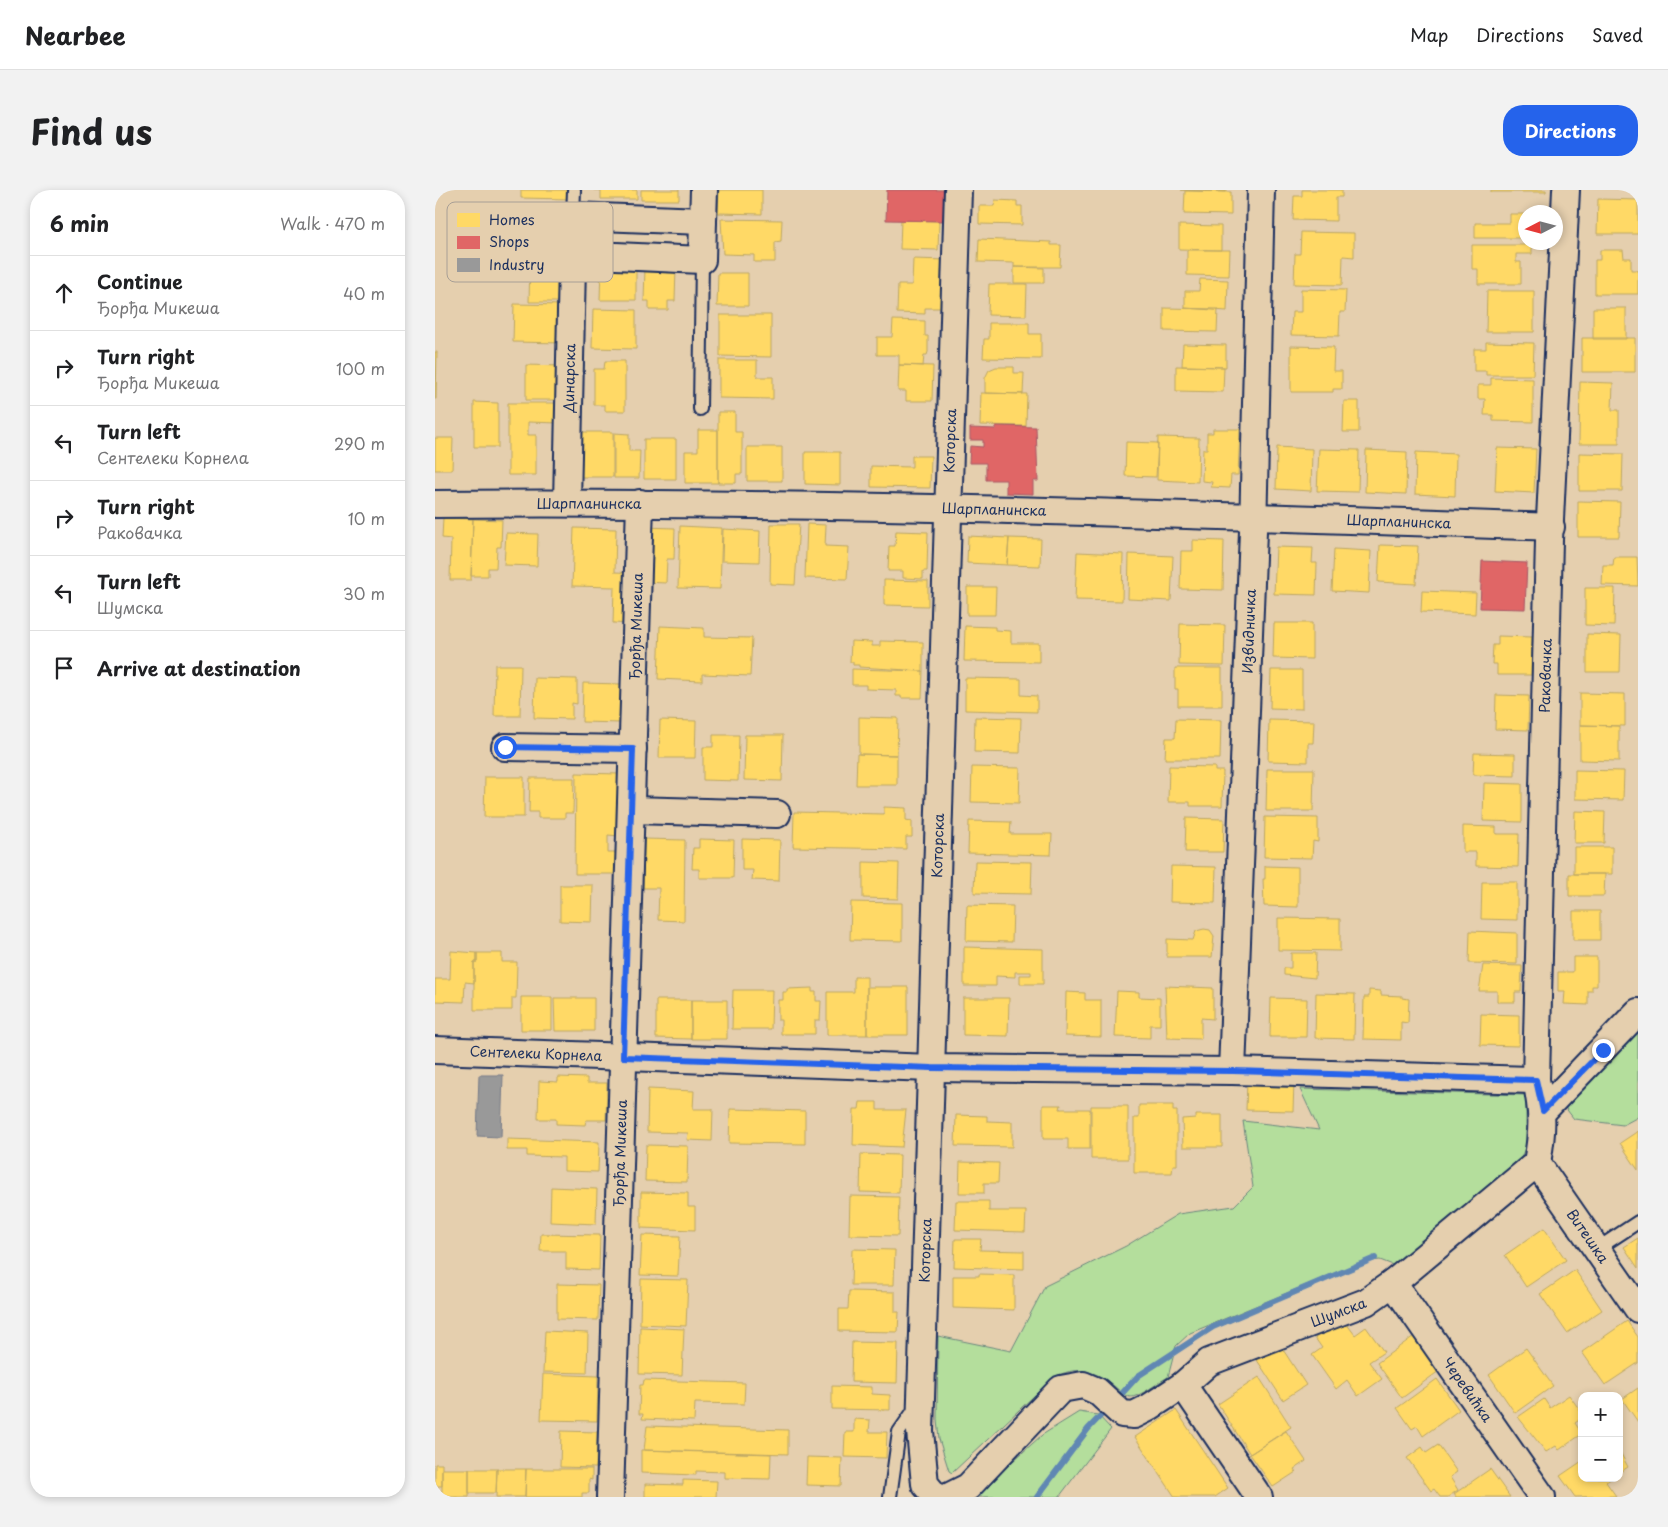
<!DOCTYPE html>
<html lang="en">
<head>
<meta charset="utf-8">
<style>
	:root { --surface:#fff; --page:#f2f2f2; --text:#202124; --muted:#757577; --line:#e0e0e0; --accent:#2563eb }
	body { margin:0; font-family:"Playpen Sans",sans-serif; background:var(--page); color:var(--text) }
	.controls { position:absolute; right:15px; bottom:15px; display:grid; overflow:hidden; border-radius:10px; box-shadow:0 2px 8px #0003 }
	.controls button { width:45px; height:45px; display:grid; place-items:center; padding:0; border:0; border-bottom:1px solid var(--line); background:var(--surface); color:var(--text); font:25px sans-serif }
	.compass { position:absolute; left:1083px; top:15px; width:45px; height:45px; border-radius:50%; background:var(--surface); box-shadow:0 2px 8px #0003; rotate:264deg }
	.stop { position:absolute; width:15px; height:15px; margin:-11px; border:4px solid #2563eb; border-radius:50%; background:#fff }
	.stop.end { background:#2563eb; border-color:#fff; box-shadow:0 1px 5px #0008 }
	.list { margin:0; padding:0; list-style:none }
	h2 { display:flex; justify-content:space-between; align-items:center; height:65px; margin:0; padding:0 20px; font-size:21px }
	h2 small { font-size:16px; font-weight:400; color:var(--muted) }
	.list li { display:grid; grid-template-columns:32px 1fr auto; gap:15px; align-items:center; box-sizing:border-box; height:75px; padding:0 20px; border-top:1px solid var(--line) }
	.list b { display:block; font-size:19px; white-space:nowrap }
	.list p { margin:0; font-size:16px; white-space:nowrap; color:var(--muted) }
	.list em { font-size:16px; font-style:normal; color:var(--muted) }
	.icon { flex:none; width:28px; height:28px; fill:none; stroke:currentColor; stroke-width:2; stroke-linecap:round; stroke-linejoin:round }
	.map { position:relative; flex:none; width:1203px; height:1307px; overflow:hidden; border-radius:20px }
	header { display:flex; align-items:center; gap:30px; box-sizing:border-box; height:70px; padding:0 25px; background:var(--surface); border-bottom:1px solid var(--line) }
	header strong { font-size:24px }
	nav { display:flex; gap:28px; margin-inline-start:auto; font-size:18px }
	.intro { display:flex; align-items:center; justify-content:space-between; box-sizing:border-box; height:120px; padding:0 30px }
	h1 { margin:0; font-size:35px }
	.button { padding:12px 22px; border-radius:20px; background:var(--accent); color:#fff; font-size:18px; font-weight:700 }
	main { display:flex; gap:30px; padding:0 30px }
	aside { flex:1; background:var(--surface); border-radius:20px; box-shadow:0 2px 8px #0003 }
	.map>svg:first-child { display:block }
	.green { fill:#b4de9c; stroke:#68867d }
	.homes { fill:#ffd966; stroke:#bba664 }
	.shops { fill:#e06666; stroke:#a55664 }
	.industry { fill:#999; stroke:#737987 }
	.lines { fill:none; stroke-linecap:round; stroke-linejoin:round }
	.stream { stroke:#6087b3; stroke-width:6 }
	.service-casing { stroke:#1b2f5e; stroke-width:16 }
	.minor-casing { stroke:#1b2f5e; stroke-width:30 }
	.service { stroke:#e5cfae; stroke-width:12 }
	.minor { stroke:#e5cfae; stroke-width:26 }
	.route { stroke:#2563eb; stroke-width:6 }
	.labels { text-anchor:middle; stroke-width:5; stroke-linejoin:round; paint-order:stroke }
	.street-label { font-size:14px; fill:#1b2f5e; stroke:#e5cfae }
	.key { fill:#e5cfae; stroke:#a89f96; stroke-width:1 }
	.key-label { font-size:14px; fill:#1b2f5e }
</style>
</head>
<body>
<header>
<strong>Nearbee</strong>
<nav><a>Map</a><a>Directions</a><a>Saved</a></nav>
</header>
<div class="intro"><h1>Find us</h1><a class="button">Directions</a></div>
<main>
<aside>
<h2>6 min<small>Walk · 470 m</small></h2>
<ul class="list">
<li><svg class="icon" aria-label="ahead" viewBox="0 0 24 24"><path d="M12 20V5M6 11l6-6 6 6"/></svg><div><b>Continue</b><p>Ђорђа Микеша</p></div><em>40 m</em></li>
<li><svg class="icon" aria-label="right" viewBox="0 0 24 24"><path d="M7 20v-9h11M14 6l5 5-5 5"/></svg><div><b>Turn right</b><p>Ђорђа Микеша</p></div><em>100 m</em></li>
<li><svg class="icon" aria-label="left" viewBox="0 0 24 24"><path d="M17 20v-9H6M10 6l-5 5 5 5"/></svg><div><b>Turn left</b><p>Сентелеки Корнела</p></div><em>290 m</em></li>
<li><svg class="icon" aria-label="right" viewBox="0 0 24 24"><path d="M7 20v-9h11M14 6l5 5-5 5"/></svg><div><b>Turn right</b><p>Раковачка</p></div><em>10 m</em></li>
<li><svg class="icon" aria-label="left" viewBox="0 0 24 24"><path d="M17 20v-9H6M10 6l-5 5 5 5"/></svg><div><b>Turn left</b><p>Шумска</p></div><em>30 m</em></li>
<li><svg class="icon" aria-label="arrive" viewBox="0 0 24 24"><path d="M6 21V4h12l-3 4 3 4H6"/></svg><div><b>Arrive at destination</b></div></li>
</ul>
</aside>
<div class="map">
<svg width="1203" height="1307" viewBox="0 0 1203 1307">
	<rect width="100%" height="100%" fill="#e5cfae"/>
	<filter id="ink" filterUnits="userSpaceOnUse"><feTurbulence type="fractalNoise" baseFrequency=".02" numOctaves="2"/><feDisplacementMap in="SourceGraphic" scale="10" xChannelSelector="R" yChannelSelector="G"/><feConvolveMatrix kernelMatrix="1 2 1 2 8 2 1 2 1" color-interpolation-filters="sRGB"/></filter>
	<g filter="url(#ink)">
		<path class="green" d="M1203,822V927L1188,935L1139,929L1122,907Z
			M865,899L1091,905V954L1087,966L1073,979L958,1075L945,1070L927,1072L755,1143L741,1156L733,1187C725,1191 704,1208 695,1207C689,1206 684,1200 679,1196C660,1180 641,1175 618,1188L517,1283L514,1281L504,1249L502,1229L503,1146L576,1161L610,1096L691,1056L743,1024L799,1016L818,997L808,931L884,940Z
			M644,1222L663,1225L676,1239L624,1307H535L539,1306L607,1245Z"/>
		<path class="homes" d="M86,0H133V9L86,8Z
			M159,0H202V9H166V0Z
			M206,0H244V10H206Z
			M284,0H327V24L283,23Z
			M746,0H791V2Z
			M867,0H907V7H901V31L858,30L859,6H867Z
			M1056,0H1111V2H1056Z
			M750,1L796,2V25L749,24Z
			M1163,9L1203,10V44H1162Z
			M560,10L582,11V16H587V35L544,34V16H559Z
			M1075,24H1090V48H1040V33H1075Z
			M286,29L347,30L346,51L340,52V72H319V65L288,64Z
			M466,30L504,31L503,60L465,59Z
			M744,35L786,36V60L744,59Z
			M866,42L919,43V67L908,66L907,95L859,94L860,64H865Z
			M544,49L616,52V55H626L625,77H579V73L543,72Z
			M1037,55H1097V64H1081V72H1086V94H1043V79H1037Z
			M752,60H795L794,86L752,85Z
			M1165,60H1188L1189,68H1196V80H1203V104H1160V70H1165Z
			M478,69L511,70L510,118H490V124L462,123L463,95H477Z
			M95,73H130V112H94Z
			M166,77L201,78V110H165Z
			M579,77L609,78V93H579Z
			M210,78H241L240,111H233V120H214V111H209Z
			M283,83H313V116H282Z
			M765,89L793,90L792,121L750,118V101H764Z
			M554,94H592L591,126L553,125Z
			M866,99L911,100L910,122H905L904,146L856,145L857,122H866Z
			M1052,101H1099V142H1051Z
			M79,114L127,115V153L78,152Z
			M729,118L783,119L782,142L729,141Z
			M1158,118H1191V149H1158Z
			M158,119L201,120V159L157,158Z
			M285,125H336V167L285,166Z
			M458,130L490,131V146H493V162L492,165H489L488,176L464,175V165H442V147H457Z
			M554,133H594V144H606V169L548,168L549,149H554Z
			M1147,148H1200V182H1147Z
			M1051,152L1099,153L1098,185H1051V181H1039V159H1051Z
			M748,154L791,155V177L747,176Z
			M856,156L899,157L898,181H907V199H898V202H856Z
			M0,162H2L1,209H0Z
			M284,170H322V187H338V209L284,208Z
			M170,171H190V221H170V215H159V179H169Z
			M91,175L126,176V210H91Z
			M464,175L498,176L497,211H471V201H463Z
			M741,176L789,177L788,202L741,201Z
			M561,177H579V183H589L588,204L550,203V188L554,180Z
			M1056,188L1098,189V232L1058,231V225H1049L1050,209H1043V195H1056Z
			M1145,192L1178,193L1177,220H1184V254H1144Z
			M546,203L592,204L591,236L545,235Z
			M909,211H924V242H908Z
			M39,212L63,213V257H39Z
			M73,213H124V233L93,232V245H101V285H73Z
			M283,222H300V242H307V284H301V293H283Z
			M778,239H805L803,285H796L795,298L776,297L777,292L767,291L768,259H772V243H778Z
			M263,240H283V293H250V261H263Z
			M141,242H178V287H141Z
			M179,243L194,244V261H205L204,288H179Z
			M723,247L764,248L763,292L722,290Z
			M0,248H18L17,280H0Z
			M209,249H241V289H209Z
			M691,252L723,253L721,287L690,286Z
			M312,257H347V291H312Z
			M842,257L877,259L876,301L841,299Z
			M1062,258L1101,259L1099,303L1060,301Z
			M884,259L924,260L923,302L882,301Z
			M931,260L972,262L971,304L930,302Z
			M370,262H405V295L370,294Z
			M981,262L1021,264L1020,306L980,304Z
			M1144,263L1188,264L1187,301H1144Z
			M477,266H496L495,298L436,297V276L477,277Z
			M1143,311L1185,312L1184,347H1143Z
			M8,328L38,329L36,390H15L16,349L7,348Z
			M38,329L67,330L66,357H62L61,378H53V386H36Z
			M336,334H364L360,395L335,394Z
			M372,334L391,335L390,356L414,357L412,389L370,388Z
			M245,336L287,338L285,399L243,398Z
			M209,337L240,338L239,369H232L231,393L209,392Z
			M139,338L181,339L180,382L201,383L199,434L178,433L179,397L137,396Z
			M288,339L325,341L324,372L287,371Z
			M461,341L493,342L492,381H488V389L468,388V381H453L454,356H460Z
			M71,343L103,344L102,376L69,375Z
			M533,346L574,348L572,375L532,373Z
			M574,348L606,349L605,376L572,375Z
			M758,350L789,351L788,400L745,399L746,361H758Z
			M945,355L983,356L981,394L943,392Z
			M841,357L878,358L877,373H882L881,405L839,404Z
			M899,359L936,361L934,403L897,401Z
			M642,362L688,364L687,411L640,410Z
			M694,364L738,366L736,411L693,409Z
			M1179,367H1202L1203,396L1167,395L1168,375H1178Z
			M449,390L493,391V416L449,415Z
			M532,397H561L560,425H532Z
			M1150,398H1180L1179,436L1150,435Z
			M987,401L1041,403L1040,424L986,422Z
			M839,433H877V469L838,468Z
			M745,434L790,435L789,476L744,475Z
			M225,436L269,438V447L317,448L315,486L267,484V491L223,489Z
			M530,436L560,437V440L576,441V453H604V472L529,471Z
			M1152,444L1186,445L1185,482H1152Z
			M1063,446L1097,447L1096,485H1062V474H1057L1058,455H1063Z
			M416,451L437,452V456H445V451L488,452V481L424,477V475H418V472H415Z
			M60,475H86L85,526H59Z
			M740,478H787V516H743V499H740Z
			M417,479L488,481L487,508H466V506H461V500L431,499V495H417Z
			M836,480H867V519L835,518Z
			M100,488L142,489V514L137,513V529L99,528Z
			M530,488L586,489V505L602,506V522L530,520Z
			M148,493L186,494V533L147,532Z
			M1145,503L1190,504V536L1145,535Z
			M1061,505L1094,506L1093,540L1060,539Z
			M424,527L463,528L462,565L424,564Z
			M540,527L586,528L585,563L539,562Z
			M741,529L786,530L785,569H730L731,548H740Z
			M225,530L261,531L260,568H224Z
			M834,530L879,531L878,553H873V572L833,571Z
			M1145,535L1184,536V571L1145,570Z
			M278,545H304L303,591L268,590V557H278Z
			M310,545H348L347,591L309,590Z
			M1039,563L1080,564V586L1038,585Z
			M422,564L462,565V595H421Z
			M734,576L780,577V581H788L787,616H755V612H733Z
			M537,577L585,578L584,613L536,612Z
			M832,579H879L878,621H831Z
			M1140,580L1189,581L1188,610L1140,609Z
			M141,583L185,584L184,646L173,645V663H186L185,684H140Z
			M50,587H89V627H49Z
			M95,588H139L138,623H130V628H103V622H94Z
			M1049,593L1087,594V632L1048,631Z
			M449,617L471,618V630L477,631V647H471V659L358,657L359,622L449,624Z
			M1140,621L1170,622L1169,653H1139Z
			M830,627L883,628V652L878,651L877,668L829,667Z
			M751,628L789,629L788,662H750Z
			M534,631L576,632L575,644H617L616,665L533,663Z
			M1028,636L1061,637V644H1084L1083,677L1041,676V662H1028Z
			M209,649L250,650L249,731L223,730L224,698H208Z
			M264,649L299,650L298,688H264V679H257L258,658H264Z
			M307,649L345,650L344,691L317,690L318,680H307Z
			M1139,657H1177V684H1139Z
			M540,671L597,672L596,704L539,703Z
			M428,672L464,673L463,709L428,708Z
			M736,676L781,677L780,713L735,712Z
			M830,676L863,677V717L829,716L828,689H830Z
			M1134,684H1170L1169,706H1134Z
			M1047,692H1082V730L1046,729Z
			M125,695H158L157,732L125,731Z
			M416,712L467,713V751L415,750Z
			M532,715L578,716L577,752L531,751Z
			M1138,721H1165V750H1138Z
			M843,728L905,729V761L843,760Z
			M769,739L775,740L779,746L777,767H732V749L758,750L761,741Z
			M1035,741L1082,743V774L1034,773Z
			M529,757L608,759V794H585V785H596V782H580V787L561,786V796H529Z
			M16,761L42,763V772H39V793L30,792L29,812L0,811V789H15Z
			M42,763H67V772H82L81,808H77V820H39V772H42Z
			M856,763H881L880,788L849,785V778H856Z
			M1138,767H1162V796H1157V801H1153V815L1129,814L1130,801H1123V782H1138Z
			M1048,775L1087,776L1086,802H1080V812H1062V801H1044Z
			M419,787H432V845H392V802H419Z
			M730,796L778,798V829L766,828V849L732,848Z
			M432,797H473V845H432Z
			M377,798V802H381V811H386L385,830H380V844H346V830H343V810H348V802H352V799Z
			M298,800H337L336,839H297Z
			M934,800L946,801V805L967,806V808L974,809L973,833L966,832V850L928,849L929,807H934Z
			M682,801L704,802V807L725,808V835H715V848L680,847Z
			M631,802L650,803V810H666V847L630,846Z
			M881,803L920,804L919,849L880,848Z
			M86,807H117V840H86Z
			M119,808H159V841H120Z
			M528,808H574L573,846L528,845Z
			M836,808L872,809L871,847H835Z
			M221,810H256V849L221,848Z
			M256,810H292V849H256Z
			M1046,824L1084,825V856L1045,855Z
			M123,887L152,888V893H172L171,930H151L150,935L121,934V929H103L104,891L123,892Z
			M812,891L859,892L858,921L811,920Z
			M213,899L259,901L258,919H278L277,951L252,950L253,943L212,942Z
			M425,912H442V920H471L467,957L418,955L419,919H424Z
			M608,915H626L625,919H655V959H633V949H608Z
			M704,915H738V921H742V975H738L737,983H699V928H704Z
			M656,916H693V969H656Z
			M295,919L370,921V954L294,953Z
			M521,925L552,926V931L577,932V957L520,956Z
			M761,925H787V957H748L747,929L761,928Z
			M1203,941V980L1185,953Z
			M72,949L164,952L163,982L129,981V967L92,966V960H72Z
			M211,955L253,956L252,992L210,991Z
			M426,964L465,965L464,1003L425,1002Z
			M525,972L564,973L563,993H549V1003H524Z
			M116,997L162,999L161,1034L115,1032Z
			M206,1002L253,1003V1017H260V1040L206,1038Z
			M415,1006L464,1007L463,1046L414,1045Z
			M521,1011H554V1021H591L590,1042L520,1040Z
			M1109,1038L1131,1070L1091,1097L1070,1065Z
			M106,1044L165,1045L164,1080L131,1079V1061H105Z
			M207,1045L245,1046L243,1086L205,1085Z
			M1203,1048V1078L1189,1057Z
			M520,1049H546L545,1060L589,1061V1079L519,1077Z
			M417,1059L460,1060L459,1095H416Z
			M1140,1080L1167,1120L1132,1143L1105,1104Z
			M544,1084L579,1085V1120L518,1118V1086H544Z
			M206,1089L253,1090L251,1136L205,1134Z
			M122,1094L164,1095L163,1130L122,1129Z
			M414,1101L460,1102V1122H464L463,1142L404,1141V1119H413Z
			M908,1129L920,1145L931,1137L949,1162L934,1172L947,1189L923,1206L912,1190L901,1199L877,1165L887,1158L880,1148Z
			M1192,1131L1203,1147V1173L1170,1195L1147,1162Z
			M205,1137L249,1139L247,1185L204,1184Z
			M110,1141L153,1143L152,1183L108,1182Z
			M979,1146L1004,1181L967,1208L942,1173Z
			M417,1152L463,1153L462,1193L416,1192Z
			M843,1152L871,1195L848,1210L820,1167Z
			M1091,1158L1118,1196L1080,1223L1054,1185Z
			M108,1184L163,1186L162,1231L106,1230Z
			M824,1187L856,1237L815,1264L783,1214Z
			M1002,1189L1024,1220L988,1246L982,1236L977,1239L962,1218Z
			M209,1190L310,1193L309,1214L260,1213L259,1231L207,1229L208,1224H204L205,1195H208Z
			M397,1196L437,1197V1204L455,1205V1220L397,1219Z
			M1203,1198V1232L1187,1209Z
			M1134,1205L1147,1223V1228L1140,1233L1147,1244L1124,1260L1121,1256L1111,1262L1083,1227L1109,1209L1115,1218Z
			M741,1220L793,1298L780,1307H740L700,1247Z
			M419,1229L435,1230L434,1242H452L451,1268L409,1267L410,1242H419Z
			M212,1236L353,1240V1264L209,1260Z
			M126,1241L162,1242L161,1278L125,1277Z
			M851,1241L871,1271L859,1279L861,1282L838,1297L815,1264Z
			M1003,1255L1022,1282L1015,1287L1023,1300L1013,1307H1005L999,1299L996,1301L972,1268L987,1257L991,1263Z
			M206,1260L336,1264L335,1289L290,1288V1282L261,1281V1285L206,1283Z
			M1184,1260L1193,1277L1184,1283Z
			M372,1267L407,1268L406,1296L371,1295Z
			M1147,1271V1288H1177L1171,1292L1181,1306L1140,1307L1125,1286Z
			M0,1274H7V1296H0Z
			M7,1279H34V1307H7Z
			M34,1279H62L61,1303H34Z
			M62,1279H91L90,1307H61Z
			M91,1279H157V1290L154,1289V1303H147V1307H90Z
			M1055,1279L1075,1307H1021L1019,1304Z
			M248,1290L282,1291L281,1307H210V1294L248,1295Z"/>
		<path class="shops" d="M452,0H509V31L451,30Z
			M561,236L601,237L603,291H598V304L571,303V290H551V273H534L535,256L548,257V250H535V238L561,239Z
			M1047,371L1092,373L1090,419L1045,418Z"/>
		<path class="industry" d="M44,885H68L66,947L42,946Z"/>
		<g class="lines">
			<path class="stream" d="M680,1211L703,1186L778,1137L940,1068
				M602,1307L653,1239L673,1218"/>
			<g class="service-casing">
				<path id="service" d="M138,26L139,0
					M265,219L267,70
					M1162,1059L1203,1032
					M455,1307L464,1242L482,1216"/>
			</g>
			<g class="minor-casing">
				<g id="minor">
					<path d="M138,64L267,70L268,31"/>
					<path id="s1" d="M132,313L138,26L268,31L269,0"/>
					<path id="s2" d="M0,314C372,311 744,324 1116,337"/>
					<path d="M70,557L198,559"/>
					<path d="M196,620L342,624"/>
					<path id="s3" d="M0,860L497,878L797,881L1101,890"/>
					<path id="s4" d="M797,881L818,341L826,0"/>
					<path d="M1108,921L1203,822"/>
					<path id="s5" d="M1102,973C1108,940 1108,922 1101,890L1114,350L1131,0"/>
					<path id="s6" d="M1102,973L1203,1119"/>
					<path id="s7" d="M958,1093L1107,1307"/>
					<path d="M748,1195L824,1307"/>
					<path id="s8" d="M175,1307L205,313"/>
					<path id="s9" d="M501,1307L490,1294L485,1241L523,0"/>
					<path id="s10" d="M513,1307L533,1297L626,1199L648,1195L662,1201L687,1224L699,1225L713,1218L748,1195L774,1172L931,1112L958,1093L1102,973"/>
				</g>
			</g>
			<use href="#service" class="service"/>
			<use href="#minor" class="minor"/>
		</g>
	</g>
	<g class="lines" filter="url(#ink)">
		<path class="route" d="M70,557L198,559L188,867L497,878L798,881L1101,890L1108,921L1168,860"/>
	</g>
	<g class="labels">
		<g class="street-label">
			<text dy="5" stroke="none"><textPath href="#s1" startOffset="125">Динарска</textPath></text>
			<text dy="5" stroke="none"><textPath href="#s9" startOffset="1061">Которска</textPath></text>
			<text dy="5" stroke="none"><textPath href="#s2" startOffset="154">Шарпланинска</textPath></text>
			<text dy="5" stroke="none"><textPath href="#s2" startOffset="559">Шарпланинска</textPath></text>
			<text dy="5" stroke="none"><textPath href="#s2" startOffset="964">Шарпланинска</textPath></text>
			<text dy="5" stroke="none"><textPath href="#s8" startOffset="871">Ђорђа Микеша</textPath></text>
			<text dy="5" stroke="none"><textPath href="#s4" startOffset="440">Извидничка</textPath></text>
			<text dy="5" stroke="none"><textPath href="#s5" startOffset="488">Раковачка</textPath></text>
			<text dy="5" stroke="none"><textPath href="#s9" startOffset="656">Которска</textPath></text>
			<text dy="5" stroke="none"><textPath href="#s3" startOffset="101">Сентелеки Корнела</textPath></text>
			<text dy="5" stroke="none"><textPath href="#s8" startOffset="344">Ђорђа Микеша</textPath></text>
			<text dy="5" stroke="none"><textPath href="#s6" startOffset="89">Витешка</textPath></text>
			<text dy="5" stroke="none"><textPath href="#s9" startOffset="251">Которска</textPath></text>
			<text dy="5" stroke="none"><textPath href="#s10" startOffset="472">Шумска</textPath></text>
			<text dy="5" stroke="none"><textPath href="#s7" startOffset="130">Черевићка</textPath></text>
		</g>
	</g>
	<rect x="12" y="12" width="166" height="80" rx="8" class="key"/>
	<rect x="22" y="23" width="23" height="14" fill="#ffd966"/>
	<rect x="22" y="46" width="23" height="13" fill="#e06666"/>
	<rect x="22" y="68" width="23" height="14" fill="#999"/>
	<g class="key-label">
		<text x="54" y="35">Homes</text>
		<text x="54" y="57">Shops</text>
		<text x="54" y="80">Industry</text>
	</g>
</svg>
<div class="controls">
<button>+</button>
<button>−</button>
</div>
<svg class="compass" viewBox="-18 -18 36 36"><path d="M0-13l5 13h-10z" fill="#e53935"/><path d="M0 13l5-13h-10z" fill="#757577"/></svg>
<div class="stop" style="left:70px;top:557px"></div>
<div class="stop end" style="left:1168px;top:860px"></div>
</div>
</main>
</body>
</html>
